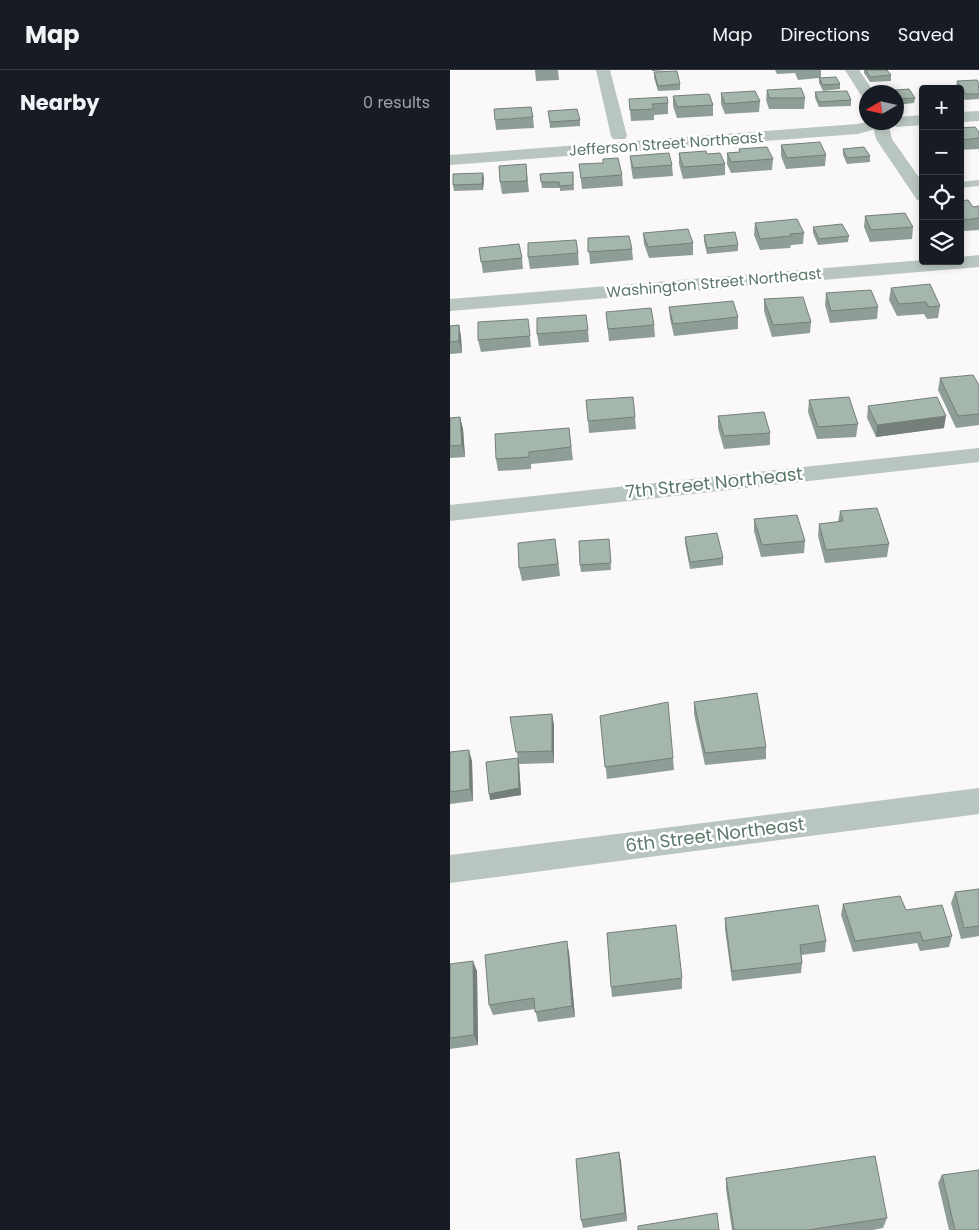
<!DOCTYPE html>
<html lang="en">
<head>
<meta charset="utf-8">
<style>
	:root { --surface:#171b24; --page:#20242c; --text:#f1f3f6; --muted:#9ea1a6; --line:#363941 }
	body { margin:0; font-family:Poppins,sans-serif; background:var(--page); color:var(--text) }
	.controls { position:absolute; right:15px; top:15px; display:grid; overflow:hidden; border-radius:5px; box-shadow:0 2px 8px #0003 }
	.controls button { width:45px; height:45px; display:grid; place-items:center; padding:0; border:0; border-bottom:1px solid var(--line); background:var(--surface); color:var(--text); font:25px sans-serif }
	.compass { position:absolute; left:409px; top:15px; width:45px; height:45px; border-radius:50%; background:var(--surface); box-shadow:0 2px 8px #0003; rotate:261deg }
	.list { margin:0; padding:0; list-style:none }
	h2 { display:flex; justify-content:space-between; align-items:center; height:65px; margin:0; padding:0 20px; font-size:21px }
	h2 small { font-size:16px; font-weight:400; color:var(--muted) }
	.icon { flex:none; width:28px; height:28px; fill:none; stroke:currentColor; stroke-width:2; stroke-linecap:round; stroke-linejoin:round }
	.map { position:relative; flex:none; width:529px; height:1160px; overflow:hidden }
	header { display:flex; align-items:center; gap:30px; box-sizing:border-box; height:70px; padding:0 25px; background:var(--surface); border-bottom:1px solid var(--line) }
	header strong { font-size:24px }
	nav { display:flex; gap:28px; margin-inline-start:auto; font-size:18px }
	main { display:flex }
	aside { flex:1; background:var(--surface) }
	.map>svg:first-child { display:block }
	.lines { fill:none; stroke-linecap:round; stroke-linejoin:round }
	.service { fill:#b9c5bf; fill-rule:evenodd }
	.minor { fill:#b9c5bf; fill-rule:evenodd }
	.tertiary { fill:#b9c5bf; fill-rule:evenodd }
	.wall { fill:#8e9d95 }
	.shaded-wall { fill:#747f79 }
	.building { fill:#a5b6ad; stroke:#747f79 }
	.labels { text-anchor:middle; stroke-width:5; stroke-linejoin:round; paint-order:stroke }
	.far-street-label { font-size:15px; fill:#5b7869; stroke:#fff }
	.street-label { font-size:18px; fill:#5b7869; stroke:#fff }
</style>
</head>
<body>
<header>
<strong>Map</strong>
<nav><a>Map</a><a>Directions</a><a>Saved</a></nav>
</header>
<main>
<aside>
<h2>Nearby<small>0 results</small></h2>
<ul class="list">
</ul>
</aside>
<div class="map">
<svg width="529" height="1160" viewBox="0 0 529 1160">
	<rect width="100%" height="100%" fill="#faf8f8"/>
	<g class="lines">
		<path class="service" d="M529,110V116L510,118V112Z"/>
		<path class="minor" d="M146,0H160L177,66L175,69H163L161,66Z
			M395,0H409L424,22H417V29L412,27Z
			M422,52H438L442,69L473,113V131L467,130L426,69Z
			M529,185V197L0,241V229L473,190L510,191V187Z
			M529,378V392L0,451V435Z
			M529,718V744L0,813V785Z"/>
		<path class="tertiary" d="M529,41V51L510,52V42Z
			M473,45V55L447,57L441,55L439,52H447V47Z
			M417,52L438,53L436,56L408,64L0,95V85L407,54Z"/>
	</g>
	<path class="wall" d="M85,0H108L109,10L86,11Z
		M325,0H371V8L390,14V19L373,21L369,13V8L348,10L345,3L327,4Z
		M414,0H437L441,5V11L420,12L414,3Z
		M204,2L230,14V20L208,21L204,8Z
		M507,11L529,13V29L515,30L510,23V19H508L506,17Z
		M459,19L465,28L464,33L446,35V22H432V21Z
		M317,20L355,28L354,39H319L316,30Z
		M365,22L401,30V36L369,37L365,28Z
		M271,23L310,31L309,42L275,44L271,34Z
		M223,26L263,35V46L227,48L223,36Z
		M179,29L218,33V44L204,45V50L181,51Z
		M98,41L130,50V56L100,58Z
		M83,47L84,58L46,60L45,50Z
		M510,58L529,62V79L510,80Z
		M331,75L376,85L375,96L336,99L331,86Z
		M289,79L323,89L322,100L281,103L277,94V83L289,82Z
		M393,79L420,86V92L397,94L393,85Z
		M229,83L257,84L275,94V105L233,109L229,94Z
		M180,86L222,95L223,106L183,109L181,97Z
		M76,94L79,122L52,124L50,112Z
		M129,94L172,105L173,116L132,119Z
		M123,102L124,120L110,121V118H92L90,104Z
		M34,108L33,120L4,121L3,115Z
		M510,131L523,137L529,136V160L513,161L510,158Z
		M415,146L463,157L462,169L420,172L414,157Z
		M305,153L354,163L353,174L341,175L340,178L310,180L304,165Z
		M363,157L399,166L398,172L368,175L363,163Z
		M193,163L243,173V185L199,188L194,174Z
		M254,165L288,175V181L257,184L254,171Z
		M138,168L182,179L183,190L140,194Z
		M29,178L72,188L73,199L33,203Z
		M128,183L129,195L80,199L78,187Z
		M441,218L490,236L488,248L477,249L474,244L447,246L439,230Z
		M376,223L428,237L427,249L380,253L375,235Z
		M314,229L361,252L360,263L322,267L314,241Z
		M219,237L288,247V259L224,266L220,249Z
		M156,242L204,255L205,267L159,271L157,254Z
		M78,249L81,277L31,282L28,270Z
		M9,255L11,267L12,283L0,284V256Z
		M138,260L139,272L89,276L87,264Z
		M490,308L529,315V355L506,358L488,320Z
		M359,330L408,354L406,367L367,369L358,342Z
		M418,336L494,358L426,367L417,348Z
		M268,346L320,363V375L274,379L268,358Z
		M10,347L13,359L15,387L0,388V348Z
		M185,347L186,359L139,363L138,351Z
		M119,358L123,390L81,394V399L48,401L46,389Z
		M390,441L439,474L437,487L375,493L368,466L369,454L388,452Z
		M304,449L355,471L354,483L311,487L304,461Z
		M235,467L273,488V495L240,499L235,473Z
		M159,469L161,500L131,502L130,495Z
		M107,481L110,506L72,511L69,498Z
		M244,632L316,677V689L255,695L244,644Z
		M102,644L104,656V693L69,694L71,725L40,730L68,688L60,647Z
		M150,646L223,688L224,700L157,709Z
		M0,682L22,691L23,731L0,734Z
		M529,819V866L511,869L501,833L505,822Z
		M393,834L456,840L502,866L499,877L470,881L467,873L403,882L391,845Z
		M275,848L376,871L375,882L351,885L352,893L351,903L282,911L275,859Z
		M119,882L125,947L88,952L85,939L43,945L39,935Z
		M0,894L27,901L28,975L0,979Z
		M232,908V919L162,927L161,917Z
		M169,1082L177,1151L133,1158L131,1150Z
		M492,1105L529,1160H499L488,1113Z
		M276,1108L437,1148L433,1158L423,1160H282L276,1119Z"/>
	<path class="shaded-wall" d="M202,0H216L202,1Z
		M33,103L34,108L33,120L32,114Z
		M9,255L11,267L12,283L9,271Z
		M496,346L494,358L426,367L427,355Z
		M10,347L13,359L15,387L12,375Z
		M102,644L104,656V693L102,681Z
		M19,680L22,691L23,731L20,719Z
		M68,688L69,694L71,725L40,730L39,724Z
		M117,871L119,882L125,947L122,936Z
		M23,891L27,901L28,975L24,965Z
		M169,1082L171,1091L177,1151L175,1143Z"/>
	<path class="building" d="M416,0H437L441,5L420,7Z
		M227,1L230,14L208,16L204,2Z
		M386,7L390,14L373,15L369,8Z
		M527,10L529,13V24H516L507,11Z
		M351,18L355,28H319L317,20Z
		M459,19L465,28L446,29V22H433L432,21Z
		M305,21L310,31L275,34L271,23Z
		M397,21L401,30L369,32L365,22Z
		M259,24L263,35L227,37L223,26Z
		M217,27L218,33L202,34L204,39L180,40L179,29Z
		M81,37L83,47L45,50L44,39Z
		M127,39L130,50L100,52L98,41Z
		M525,57L529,62V68L510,70V58Z
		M370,72L376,85L337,88L331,75Z
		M317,77L323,89L281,92L277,83L290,82L289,79Z
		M414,77L420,86L397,88L393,79Z
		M256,81L257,84L270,83L275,94L233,97L229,83Z
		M219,83L222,95L183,98L180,86Z
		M168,88L172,105L131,108L129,94L153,93V89Z
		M76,94L77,111L50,112L49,96Z
		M123,102V115L110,116L109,112H91L90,104Z
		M33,103L32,114L3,115V104Z
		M518,130L523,137L529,136V148L515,150L510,143V131Z
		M455,143L463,157L421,160L415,146Z
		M347,149L354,163L340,164L341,166L310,169L305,153Z
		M392,154L399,166L369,169L363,157Z
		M238,159L243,173L198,177L193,163Z
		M285,162L288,175L257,178L254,165Z
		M179,166L182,179L138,182V168Z
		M126,170L128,183L78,187V173Z
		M69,174L72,188L31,192L29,178Z
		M480,214L490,236L479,237L476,232L449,234L441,218Z
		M421,220L428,237L381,241L376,223Z
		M353,227L361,252L323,255L314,229Z
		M283,231L288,247L223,254L219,237Z
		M201,238L204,255L158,259L156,242Z
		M136,245L138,260L87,264V248Z
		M78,249L80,266L28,270V252Z
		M9,255V271L0,272V256Z
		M523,305L529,315V344L508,346L490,308Z
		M183,327L185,347L138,351L136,330Z
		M399,327L408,354L368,357L359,330Z
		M487,327L496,346L427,355L418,336Z
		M314,342L320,363L274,366L268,346Z
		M10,347L12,375L0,376V348Z
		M119,358L121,377L79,382V387L46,389L45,364Z
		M427,438L439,474L376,480L369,454L393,451L390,441Z
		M347,445L355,471L312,475L304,449Z
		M267,463L273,488L240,492L235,467Z
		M105,469L108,494L69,498L68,473Z
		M159,469L161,493L130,495L129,471Z
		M307,623L316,677L255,683L244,632Z
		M218,632L223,688L155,697L150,646Z
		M102,644V681L66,682L60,647Z
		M19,680L20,719L0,722V682Z
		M68,688L69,718L39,724L36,692Z
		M529,819V856L514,858L505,822Z
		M450,826L456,840L492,835L502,866L473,871L470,862L405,871L393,834Z
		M368,835L376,871L350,875L352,893L282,901L275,848Z
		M226,855L232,908L161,917L157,863Z
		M117,871L122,936L85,942L84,928L39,935L35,885Z
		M23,891L24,965L0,968V894Z
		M169,1082L175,1143L131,1150L126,1089Z
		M425,1086L437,1148L358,1160H284L276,1108Z
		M529,1100V1160H505L492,1105Z
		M267,1143L269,1160H188V1156Z"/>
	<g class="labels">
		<g class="far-street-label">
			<text transform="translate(216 74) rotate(-4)" y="5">Jefferson Street Northeast</text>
			<text transform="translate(264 213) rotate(-5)" y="5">Washington Street Northeast</text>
		</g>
		<g class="street-label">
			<text transform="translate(264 413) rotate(-6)" y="6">7th Street Northeast</text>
			<text transform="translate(265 765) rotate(-7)" y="6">6th Street Northeast</text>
		</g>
	</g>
</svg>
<div class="controls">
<button>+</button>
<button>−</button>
<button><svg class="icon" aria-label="locate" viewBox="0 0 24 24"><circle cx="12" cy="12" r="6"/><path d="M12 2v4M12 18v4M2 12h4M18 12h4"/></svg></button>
<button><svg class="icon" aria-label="layers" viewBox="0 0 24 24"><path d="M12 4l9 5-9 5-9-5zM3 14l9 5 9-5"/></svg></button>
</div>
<svg class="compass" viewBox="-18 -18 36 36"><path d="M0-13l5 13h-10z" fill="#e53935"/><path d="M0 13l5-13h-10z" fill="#9ea1a6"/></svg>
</div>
</main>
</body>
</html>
